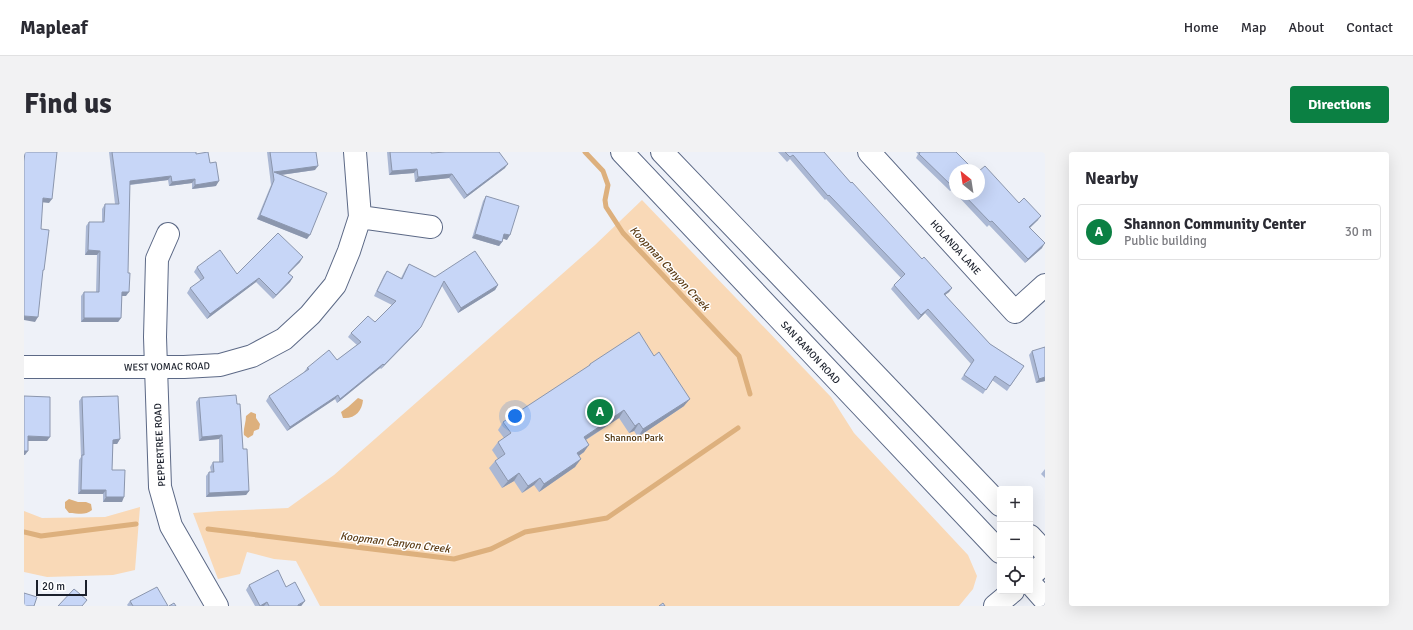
<!DOCTYPE html>
<html lang="en">
<head>
<meta charset="utf-8">
<style>
	:root { --surface:#fff; --page:#f2f2f3; --text:#2b2b33; --muted:#7c7c81; --line:#e1e1e2; --accent:#0b8043 }
	body { margin:0; font-family:Signika,sans-serif; background:var(--page); color:var(--text) }
	.controls { position:absolute; right:12px; bottom:12px; display:grid; overflow:hidden; border-radius:4px; box-shadow:0 4px 16px #0002 }
	.controls button { width:36px; height:36px; display:grid; place-items:center; padding:0; border:0; border-bottom:1px solid var(--line); background:var(--surface); color:var(--text); font:20px sans-serif }
	.compass { position:absolute; left:925px; top:12px; width:36px; height:36px; border-radius:50%; background:var(--surface); box-shadow:0 4px 16px #0002; rotate:330deg }
	.scale { position:absolute; left:12px; bottom:10px; width:51px; box-sizing:border-box; padding-left:4px; border:2px solid #1b202c; border-top:0; font-size:11px; line-height:14px; white-space:nowrap; color:#1b202c; -webkit-text-stroke:3px #fff; paint-order:stroke }
	.you { position:absolute; left:491px; top:264px; width:14px; height:14px; margin:-10px; border:3px solid #fff; border-radius:50%; background:#1a73e8; box-shadow:0 0 0 6px #1a73e833 }
	.badge { display:grid; place-items:center; width:26px; height:26px; border-radius:50%; background:var(--accent); color:#fff; font-size:13px; font-weight:700 }
	.pin { position:absolute; translate:-50% -50%; border:2px solid #fff; box-shadow:0 1px 4px #0006 }
	.list { margin:0; padding:0; list-style:none }
	h2 { display:flex; justify-content:space-between; align-items:center; height:52px; margin:0; padding:0 16px; font-size:17px }
	h2 small { font-size:13px; font-weight:400; color:var(--muted) }
	.list li { display:grid; grid-template-columns:26px 1fr auto; gap:12px; align-items:center; box-sizing:border-box; height:56px; margin:0 8px 8px; padding:0 8px; border:1px solid var(--line); border-radius:4px }
	.list b { display:block; font-size:15px; white-space:nowrap }
	.list p { margin:0; font-size:13px; white-space:nowrap; color:var(--muted) }
	.list em { font-size:13px; font-style:normal; color:var(--muted) }
	.icon { flex:none; width:22px; height:22px; fill:none; stroke:currentColor; stroke-width:2; stroke-linecap:round; stroke-linejoin:round }
	.map { position:relative; flex:none; width:1021px; height:454px; overflow:hidden; border-radius:4px }
	header { display:flex; align-items:center; gap:24px; box-sizing:border-box; height:56px; padding:0 20px; background:var(--surface); border-bottom:1px solid var(--line) }
	header strong { font-size:19px }
	nav { display:flex; gap:22px; margin-inline-start:auto; font-size:14px }
	.intro { display:flex; align-items:center; justify-content:space-between; box-sizing:border-box; height:96px; padding:0 24px }
	h1 { margin:0; font-size:28px }
	.button { padding:10px 18px; border-radius:4px; background:var(--accent); color:#fff; font-size:14px; font-weight:700 }
	main { display:flex; gap:24px; padding:0 24px }
	aside { flex:1; background:var(--surface); border-radius:4px; box-shadow:0 4px 16px #0002 }
	.map>svg:first-child { display:block }
	.green { fill:#f9d9b7 }
	.water { fill:#ddb07d }
	.lines { fill:none; stroke-linecap:round; stroke-linejoin:round }
	.stream { stroke:#ddb07d; stroke-width:5 }
	.minor-casing { stroke:#5c6986; stroke-width:24 }
	.major-casing { stroke:#5c6986; stroke-width:24 }
	.minor { stroke:#fff; stroke-width:22 }
	.major { stroke:#fff; stroke-width:22 }
	.wall { fill:#abb8d4 }
	.shaded-wall { fill:#8b96ad }
	.building { fill:#c7d6f7; stroke:#8b96ad }
	.labels { text-anchor:middle; stroke-width:3; stroke-linejoin:round; paint-order:stroke }
	.street-label { font-size:10px; fill:#1b202c; stroke:#fff }
	.park-label { font-size:10px; fill:#4a2c02; stroke:#fff }
	.water-label { font-size:11px; font-style:italic; fill:#5c3c15; stroke:#fff }
</style>
</head>
<body>
<header>
<strong>Mapleaf</strong>
<nav><a>Home</a><a>Map</a><a>About</a><a>Contact</a></nav>
</header>
<div class="intro"><h1>Find us</h1><a class="button">Directions</a></div>
<main>
<div class="map">
<svg width="1021" height="454" viewBox="0 0 1021 454">
	<rect width="100%" height="100%" fill="#eef1f8"/>
	<path class="green" d="M618,48L807,245L830,281L944,403L953,424L949,437L935,454H296L272,409L250,407L223,400L216,422L194,427L169,361L195,359L264,356L310,323L571,93Z
		M116,355L111,418L89,423L23,425L0,420V359L18,366L81,365Z"/>
	<path class="water" d="M334,246L339,248C338,259 331,267 319,266L317,260L324,255Z
		M227,260L232,262V266L236,272L235,277L230,279L229,283L224,286L220,283C219,277 222,271 222,264Z
		M45,347L54,350H62L67,352L68,358C61,364 54,361 45,361L41,356V350Z"/>
	<g class="lines">
		<path class="stream" d="M561,0L579,19L584,33L581,48L582,55L599,81L715,204L726,242
			M184,377L430,407L467,397L501,380L583,366L714,276
			M0,380L17,384L112,372"/>
		<g class="minor-casing">
			<path id="minor" d="M845,0L991,160L1021,133
				M336,65L407,75
				M144,82L133,107L131,185L136,335L147,374L193,454
				M0,215H160L196,213L228,204L260,187L286,163L311,133L325,99L336,65L331,0
				M1006,424L1021,411
				M971,454L989,439"/>
		</g>
		<g class="major-casing">
			<path id="major" d="M598,0L976,400
				M638,0L976,353
				M1006,384L1021,400
				M1006,431L1021,448"/>
		</g>
		<use href="#minor" class="minor"/>
		<use href="#major" class="major"/>
	</g>
	<path class="wall" d="M85,0H172V2L186,11L192,34L168,37V31L145,34L144,28L106,33L102,144H98L97,166L94,170H57V144L60,140H72L73,103H61L62,74L65,70H78V57L81,52H91Z
		M243,0H292L291,18L257,23L283,87L233,67L247,33Z
		M363,0H407V1L481,16L440,47L425,26L391,30L390,21L365,23Z
		M754,0H800L827,31L898,107L928,136L925,140L921,143L966,192L1000,214L983,239L968,228L959,242L937,227L947,212L901,161L894,168L867,137L870,133L877,126L802,47L801,48L766,7L763,10Z
		M892,0H932L931,41L928,38L926,39L892,6L894,2Z
		M932,42H955L995,51L1014,68L1006,76L1018,96L1001,111L965,73L963,75Z
		M462,44L483,88L479,86L478,90L475,94L448,86L459,49Z
		M276,110L264,121L269,125L266,130L249,147L232,130L183,167L163,141L166,136L177,129L170,120L173,115L213,122Z
		M385,112L411,125L474,133L471,138L434,161L418,134L394,179L357,217L356,216L313,251L311,247L263,279L242,249L245,244L281,220H280L283,216L313,208L333,193L324,185L327,181L351,170L368,153L350,144L360,123L363,119L377,126L382,116Z
		M1008,199L1021,229L1012,231L1005,203Z
		M566,212L660,254L614,285L610,279L605,281L595,266L562,288L560,300L555,304L551,315L515,340L510,333L498,341L490,329L478,336L465,316L471,309L474,307L468,298L474,290L480,286L474,278L479,270L564,215Z
		M58,245L96,287L93,292H89L88,318L98,350H79V342H54L55,308L57,305L55,249Z
		M175,246L213,252L225,339L222,343L182,345V324L185,320H187L186,315L189,310H195V287L175,289L172,250Z
		M1021,317V326L1017,322Z
		M225,433L262,435L278,453L277,454H231L222,438Z
		M106,449L144,454H104L103,453Z"/>
	<path class="shaded-wall" d="M484,12L481,16L440,47L443,43Z
		M294,14L291,18L249,24L250,20Z
		M393,17L390,21L365,23L368,19Z
		M428,22L425,26L391,30L394,25Z
		M147,24L144,28L103,33L106,29Z
		M171,27L168,31L145,34L148,30Z
		M195,29L192,34L168,37L171,33Z
		M19,46L28,47L25,51L16,50Z
		M236,63L286,83L283,87L233,67Z
		M1017,64L1014,68L1002,79L1005,75Z
		M451,82L478,90L475,94L448,86Z
		M480,82L486,83L483,88L477,86Z
		M1021,91L1018,96L1001,111L1004,107Z
		M64,98L76,99L73,103H61Z
		M279,105L276,110L261,125L264,121Z
		M269,125L266,130L249,147L252,143Z
		M235,126L232,130L183,167L186,162Z
		M474,133L471,138L434,161L437,156Z
		M928,136L925,140L917,146L920,142Z
		M98,140H105L102,144H95Z
		M904,157L901,161L894,168L897,163Z
		M0,164L14,165L11,170L0,168Z
		M60,166H97L94,170H57Z
		M397,175L394,179L357,217L360,213Z
		M359,212L356,216L313,251L316,247Z
		M1021,225V229L1012,231L1015,227Z
		M314,243L311,247L263,279L266,275Z
		M666,247L660,254L614,285L619,277Z
		M600,258L595,266L555,292L560,285Z
		M615,271L610,279L605,281L611,274Z
		M198,283L195,287L175,289L178,285Z
		M4,284L26,285L23,289H1Z
		M96,287L93,292H86L89,288Z
		M565,293L560,300L547,309L553,301Z
		M0,299H4L1,303H0Z
		M557,307L551,315L515,340L520,332Z
		M495,321L490,329L478,336L484,329Z
		M516,326L510,333L498,341L504,334Z
		M57,338H82L79,342H54Z
		M225,339L222,343L182,345L185,341Z
		M82,345H100L98,350H79Z
		M281,449L278,453L277,454H273Z
		M243,450L240,454H236Z"/>
	<path class="building" d="M1,0H33L28,47L19,46L17,77L25,78L20,118H19L14,165L0,164V9Z
		M88,0H172V2L184,0L186,11L192,10L195,29L171,33V27L148,30L147,24L106,29L104,121H106L105,140H98L97,166H60V140H75L76,99L64,98L65,70H80L81,52H95Z
		M246,0H292L294,14L250,20L303,41L286,83L236,63L250,28Z
		M366,0H407V1L422,0H475L484,12L443,43L428,22L394,25L393,17L368,19Z
		M761,0H800L827,31L828,30L898,107L900,105L928,136L920,142L966,192L1000,214L986,234L971,224L962,238L940,223L950,208L904,157L897,163L870,133L881,122L805,43L804,44L769,3L766,5Z
		M896,0H932L950,18H931V33L929,35L895,2Z
		M961,14L995,51L1000,46L1017,64L1005,75L1021,91L1004,107L968,69L966,70L939,42H955V19Z
		M462,44L495,54L486,83L480,82L478,90L451,82Z
		M254,81L279,105L264,121L269,125L252,143L235,126L186,162L166,136L180,126L173,115L196,98L213,122Z
		M451,99L474,133L437,156L420,129L397,175L360,213L359,212L316,247L314,243L266,275L245,244L285,217L283,216L305,198L313,208L337,190L327,181L344,164L351,170L372,149L353,139L363,119L378,127L385,112L411,125Z
		M615,180L630,204L635,200L666,247L619,277L615,271L611,274L600,258L560,285L565,293L553,301L557,307L520,332L516,326L504,334L495,321L484,329L471,309L481,302L474,290L487,281L479,270L566,213V212Z
		M1021,195V225L1015,227L1008,199Z
		M212,243L213,252H216L219,297H223L225,339L185,341V320H190L189,310H199L198,283L178,285L175,246Z
		M0,244L26,245V285L4,284V299H0Z
		M94,244L96,287L89,288L88,318H101L100,345H82V338H57L58,303H60L58,245Z
		M254,418L262,435L271,430L281,449L274,453V454H245L243,450L236,454L225,433Z
		M133,435L144,454H109L106,449Z
		M50,437L63,448L58,454H34Z
		M0,441L13,445L10,454H0Z
		M150,451L152,454H145Z
		M639,451L641,454H635Z"/>
	<g class="labels">
		<g class="street-label">
			<text transform="translate(932 95) rotate(48)" y="4">HOLANDA LANE</text>
			<text transform="translate(787 200) rotate(47)" y="4">SAN RAMON ROAD</text>
			<text transform="translate(143 214) rotate(-1)" y="4">WEST VOMAC ROAD</text>
			<text transform="translate(135 293) rotate(-93)" y="4">PEPPERTREE ROAD</text>
		</g>
		<g class="park-label">
			<text x="610" y="289">Shannon Park</text>
		</g>
		<g class="water-label">
			<text transform="translate(646 116) rotate(47)" y="4">Koopman Canyon Creek</text>
			<text transform="translate(371 390) rotate(7)" y="4">Koopman Canyon Creek</text>
		</g>
	</g>
</svg>
<div class="controls">
<button>+</button>
<button>−</button>
<button><svg class="icon" aria-label="locate" viewBox="0 0 24 24"><circle cx="12" cy="12" r="6"/><path d="M12 2v4M12 18v4M2 12h4M18 12h4"/></svg></button>
</div>
<svg class="compass" viewBox="-18 -18 36 36"><path d="M0-13l5 13h-10z" fill="#e53935"/><path d="M0 13l5-13h-10z" fill="#7c7c81"/></svg>
<div class="scale">20 m</div>
<div class="you"></div>
<div class="pin badge" style="left:576px;top:260px">A</div>
</div>
<aside>
<h2>Nearby<small></small></h2>
<ul class="list">
<li><span class="badge">A</span><div><b>Shannon Community Center</b><p>Public building</p></div><em>30 m</em></li>
</ul>
</aside>
</main>
</body>
</html>
